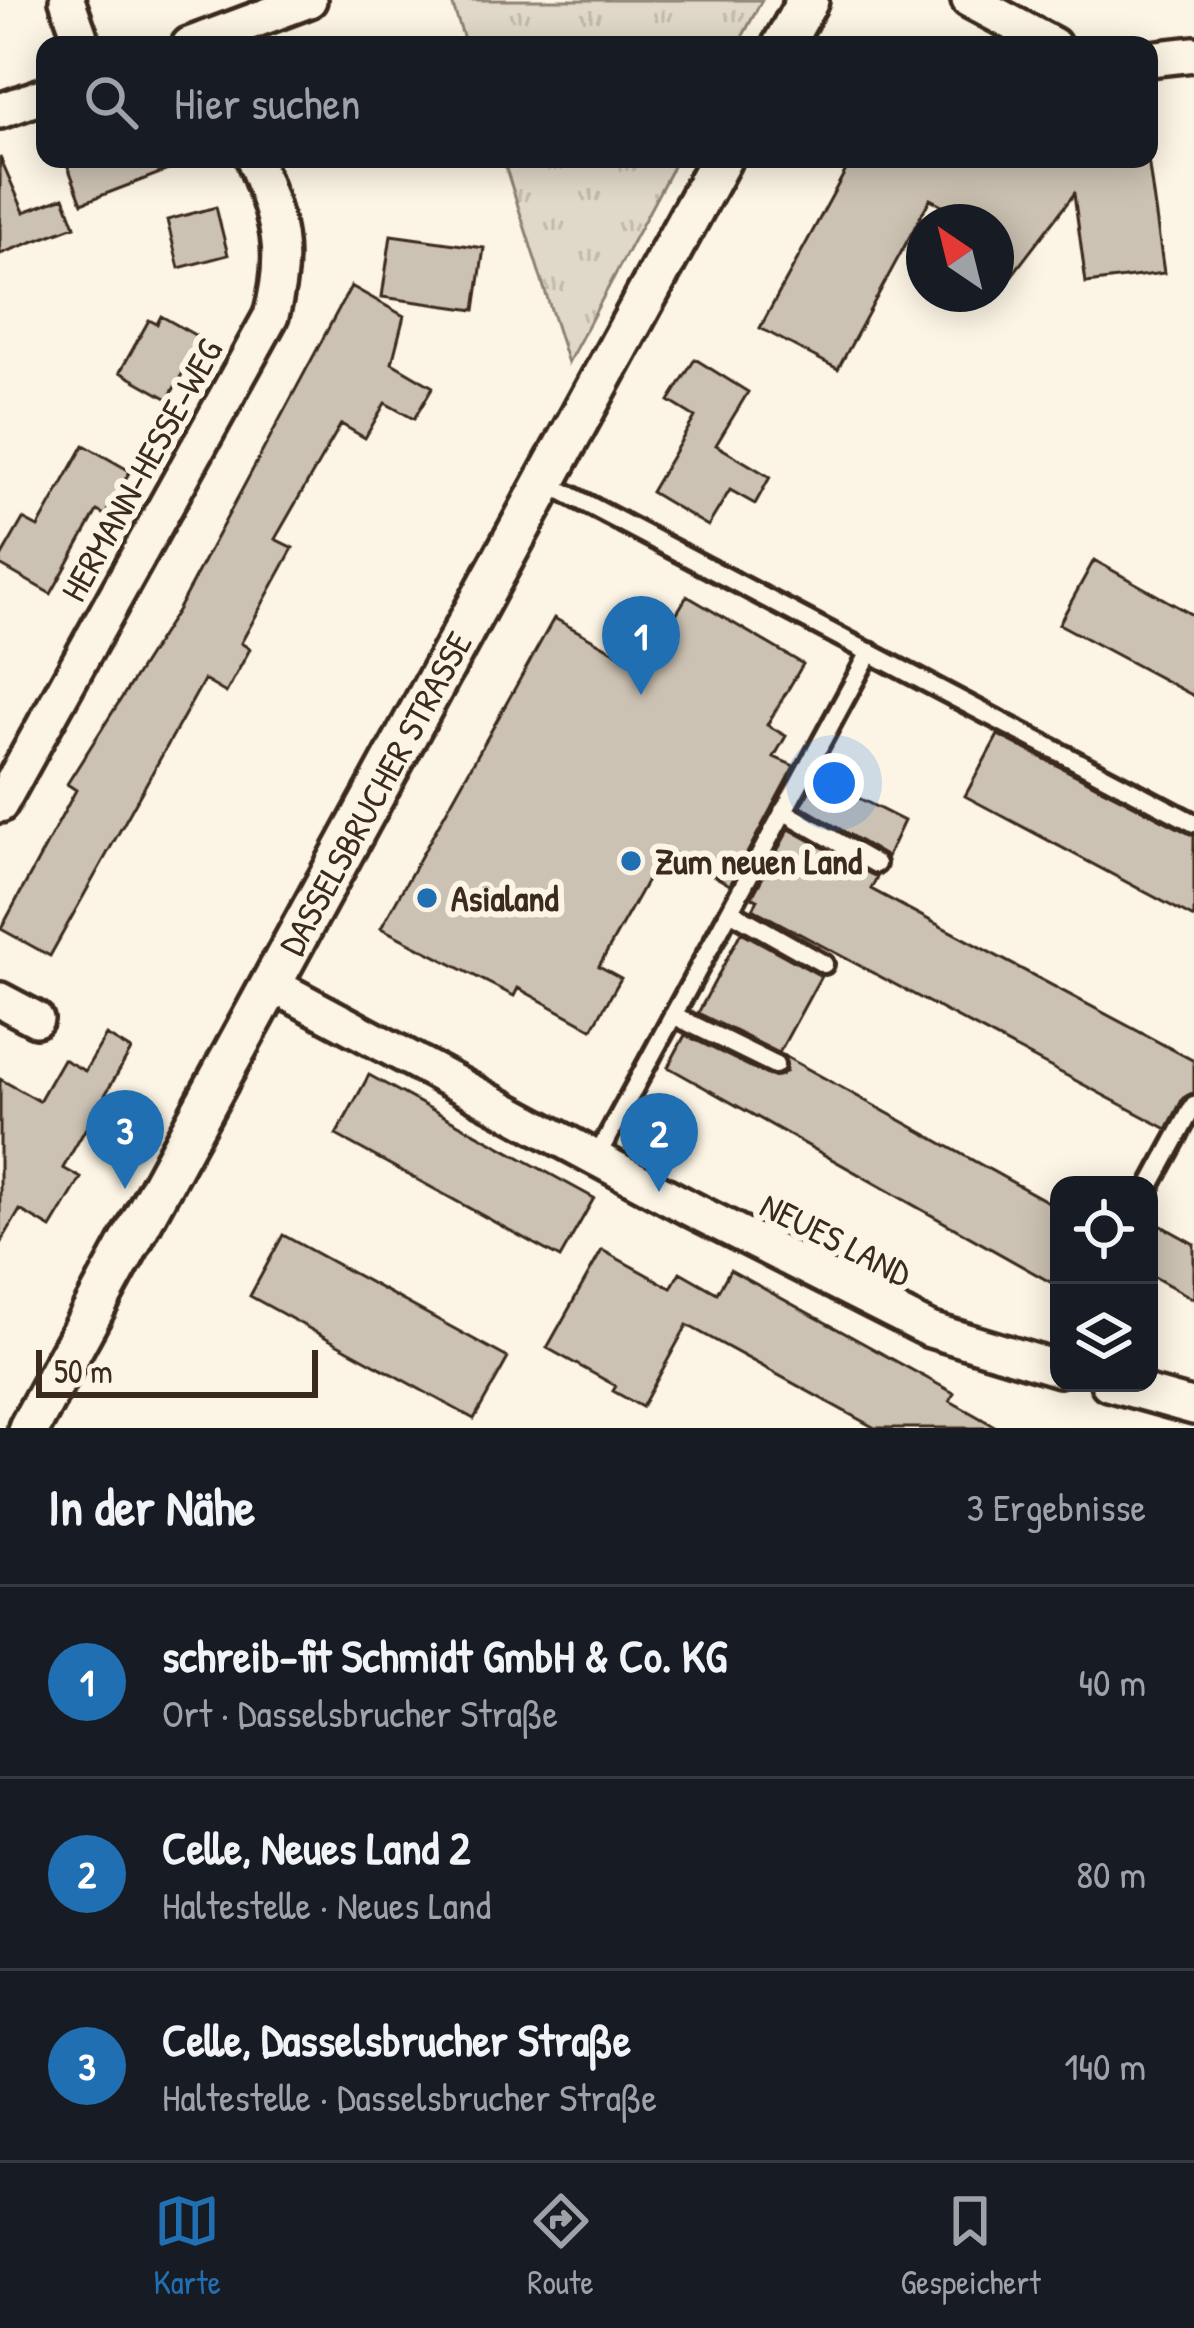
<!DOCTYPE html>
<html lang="de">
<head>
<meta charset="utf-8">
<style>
	:root { --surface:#171b24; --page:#20242c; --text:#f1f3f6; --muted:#9ea1a6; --line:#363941; --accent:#1f6fb2 }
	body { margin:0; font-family:"Patrick Hand",sans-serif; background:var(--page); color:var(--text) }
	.controls { position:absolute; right:36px; bottom:36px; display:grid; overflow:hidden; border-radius:24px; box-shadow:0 6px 30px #0003 }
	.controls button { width:108px; height:108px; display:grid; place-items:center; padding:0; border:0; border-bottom:3px solid var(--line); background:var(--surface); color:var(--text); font:60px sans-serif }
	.compass { position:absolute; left:906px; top:204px; width:108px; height:108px; border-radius:50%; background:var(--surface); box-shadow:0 6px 30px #0003; rotate:325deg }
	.scale { position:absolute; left:36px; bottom:30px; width:282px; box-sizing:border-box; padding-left:12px; border:6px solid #3b2a1e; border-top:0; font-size:33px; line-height:42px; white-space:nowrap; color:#3b2a1e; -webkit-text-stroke:9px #fcf5e5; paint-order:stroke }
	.you { position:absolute; left:834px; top:783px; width:42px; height:42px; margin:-30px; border:9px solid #fff; border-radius:50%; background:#1a73e8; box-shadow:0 0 0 18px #1a73e833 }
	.badge { display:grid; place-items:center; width:78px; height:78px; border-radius:50%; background:var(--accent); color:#fff; font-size:39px; font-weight:700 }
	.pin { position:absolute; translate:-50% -99px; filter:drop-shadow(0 3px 6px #0008) }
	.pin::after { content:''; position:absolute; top:63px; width:42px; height:36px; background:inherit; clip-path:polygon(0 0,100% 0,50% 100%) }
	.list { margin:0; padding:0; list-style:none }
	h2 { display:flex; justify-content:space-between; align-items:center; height:156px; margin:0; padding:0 48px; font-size:51px }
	h2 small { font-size:39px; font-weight:400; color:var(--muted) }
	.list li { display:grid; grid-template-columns:78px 1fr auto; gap:36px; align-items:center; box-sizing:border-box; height:192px; padding:0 48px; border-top:3px solid var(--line) }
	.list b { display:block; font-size:45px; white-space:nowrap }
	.list p { margin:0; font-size:39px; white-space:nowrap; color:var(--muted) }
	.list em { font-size:39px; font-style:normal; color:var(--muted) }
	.icon { flex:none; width:66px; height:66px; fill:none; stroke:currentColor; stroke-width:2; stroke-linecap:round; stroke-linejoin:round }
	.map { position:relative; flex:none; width:1194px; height:1428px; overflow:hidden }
	.search { position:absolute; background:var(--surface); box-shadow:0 6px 30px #0003; left:36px; right:36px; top:36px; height:132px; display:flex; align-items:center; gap:30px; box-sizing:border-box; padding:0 42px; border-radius:24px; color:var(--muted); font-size:45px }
	.sheet { height:732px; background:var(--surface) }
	nav { display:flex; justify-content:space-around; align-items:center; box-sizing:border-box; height:168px; border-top:3px solid var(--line); background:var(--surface); font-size:33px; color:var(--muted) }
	nav a { display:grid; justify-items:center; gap:6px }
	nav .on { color:var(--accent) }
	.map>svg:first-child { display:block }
	.park { fill:url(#park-tufts); stroke:#8e8173; stroke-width:3 }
	.building { fill:#ccc2b3; stroke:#3b2a1e; stroke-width:3 }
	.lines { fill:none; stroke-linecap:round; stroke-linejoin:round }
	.service-casing { stroke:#3b2a1e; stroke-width:26 }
	.minor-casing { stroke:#3b2a1e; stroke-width:42 }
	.tertiary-casing { stroke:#3b2a1e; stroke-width:48 }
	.service { stroke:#fcf5e5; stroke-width:16 }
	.minor { stroke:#fcf5e5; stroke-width:33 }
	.tertiary { stroke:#fcf5e5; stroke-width:39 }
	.poi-dot { fill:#1f6fb2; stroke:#fcf5e5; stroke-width:4.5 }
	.labels { text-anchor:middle; stroke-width:12; stroke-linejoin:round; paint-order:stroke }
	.street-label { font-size:36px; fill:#3b2a1e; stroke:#fcf5e5 }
	.poi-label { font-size:36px; font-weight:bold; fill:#3b2a1e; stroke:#fcf5e5; text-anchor:start }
</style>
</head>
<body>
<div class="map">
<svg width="1194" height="1428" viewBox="0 0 1194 1428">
	<defs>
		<pattern id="park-tufts" width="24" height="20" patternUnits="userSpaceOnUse" patternTransform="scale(3)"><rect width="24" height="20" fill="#e0d8c8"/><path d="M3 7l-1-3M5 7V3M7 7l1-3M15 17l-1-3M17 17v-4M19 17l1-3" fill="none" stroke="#c1baab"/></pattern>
	</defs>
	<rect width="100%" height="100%" fill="#fcf5e5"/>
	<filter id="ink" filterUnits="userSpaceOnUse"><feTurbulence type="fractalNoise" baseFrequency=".00833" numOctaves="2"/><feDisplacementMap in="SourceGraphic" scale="24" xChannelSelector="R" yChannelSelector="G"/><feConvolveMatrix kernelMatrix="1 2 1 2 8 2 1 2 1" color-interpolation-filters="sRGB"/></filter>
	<g filter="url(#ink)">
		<path class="park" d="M451,0H762L738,45H466Z
			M503,159H677L568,363Z"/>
		<path class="building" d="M0,157L24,212L64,197L75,226L0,254Z
			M65,159H189V162L82,203Z
			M852,159H1148L1164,273L1086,283L1074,194L996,296V222H975L930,199L838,369L760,328Z
			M216,207L228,255L179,268L167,220Z
			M391,235L484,248L475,310L382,297Z
			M351,286L404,316L392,363L433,387L414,419L385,403L365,438L341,424L275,539L293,548L241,643L250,649L226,693L204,680L50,956L1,929L76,790L67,784L178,609Z
			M161,316L202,339L168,399L120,372L149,320L157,324Z
			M695,359L748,392L716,445L770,477L755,504L730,490L708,526L651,492L695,417L669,401Z
			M84,445L130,471L105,515L97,511L51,594L0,565V559L23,519L38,527Z
			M1094,560L1194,616V696L1059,624Z
			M687,596L803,664L767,725L786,736L774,757L794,766L730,885L665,848L599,966L621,978L592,1029L518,988L514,996L381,928L554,618L644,668Z
			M998,735L1194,836V918L965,796Z
			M817,777L904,821L887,857L801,806Z
			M789,829L877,877L871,889L1194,1061V1092L1183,1098L1167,1129L753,909L758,900L752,897Z
			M741,932L821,976L779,1053L1059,1208V1287L668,1067L685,1035L769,1076L786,1072L781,1054L698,1013Z
			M106,1035L131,1050L63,1168L81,1178L51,1228L20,1210L0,1244V1079L39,1101L63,1059L85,1071Z
			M369,1075L594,1198L560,1258L336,1135Z
			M1160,1225L1194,1244V1299L1149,1274V1246Z
			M283,1235L508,1358L474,1419L250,1296Z
			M602,1250L671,1288L680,1272L717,1293L730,1270L954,1393L950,1401L998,1428H875L687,1325L642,1407L613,1391L616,1386L547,1348Z"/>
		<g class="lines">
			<g class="service-casing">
				<path id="service" d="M545,482L1194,823
					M783,811L876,864
					M730,911L824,964
					M673,1015L775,1065
					M596,1158L870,652
					M1149,1188L1194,1105"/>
			</g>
			<g class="minor-casing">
				<path id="minor" d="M67,0L83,45
					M969,0L1053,45
					M189,45L309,0
					M1149,59L1194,54
					M0,111L45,95
					M0,805L271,316C289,250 278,221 254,159
					M269,983L687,1207L930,1330L1059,1369
					M0,1000L36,1019
					M1108,1383L1194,1407"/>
			</g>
			<g class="tertiary-casing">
				<g id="tertiary">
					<path d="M783,45L808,0"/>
					<path id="s1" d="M29,1428L721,159"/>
				</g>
			</g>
			<use href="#service" class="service"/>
			<use href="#minor" class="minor"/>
			<use href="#tertiary" class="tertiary"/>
		</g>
	</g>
	<g class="poi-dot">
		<circle cx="631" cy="861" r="12"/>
		<circle cx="427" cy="898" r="12"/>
	</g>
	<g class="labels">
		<g class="street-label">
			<text transform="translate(141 470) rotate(-61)" y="13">HERMANN-HESSE-WEG</text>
			<text dy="13" stroke="none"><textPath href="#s1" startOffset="723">DASSELSBRUCHER STRASSE</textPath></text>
			<text transform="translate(836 1239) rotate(27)" y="13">NEUES LAND</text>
		</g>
		<g class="poi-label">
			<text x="655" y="874">Zum neuen Land</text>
			<text x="451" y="911">Asialand</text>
		</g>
	</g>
</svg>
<div class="controls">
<button><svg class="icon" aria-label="locate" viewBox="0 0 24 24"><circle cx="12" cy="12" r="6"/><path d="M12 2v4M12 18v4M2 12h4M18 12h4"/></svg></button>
<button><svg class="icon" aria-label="layers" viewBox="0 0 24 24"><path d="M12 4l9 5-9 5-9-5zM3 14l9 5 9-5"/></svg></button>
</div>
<svg class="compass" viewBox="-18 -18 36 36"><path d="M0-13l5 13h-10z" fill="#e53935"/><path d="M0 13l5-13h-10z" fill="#9ea1a6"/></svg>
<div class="scale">50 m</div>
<div class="you"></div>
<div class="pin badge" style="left:641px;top:695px">1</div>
<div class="pin badge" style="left:659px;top:1192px">2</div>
<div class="pin badge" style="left:125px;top:1189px">3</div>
<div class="search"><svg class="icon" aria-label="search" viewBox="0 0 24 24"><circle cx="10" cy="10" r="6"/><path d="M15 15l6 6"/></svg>Hier suchen</div>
</div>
<section class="sheet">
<h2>In der Nähe<small>3 Ergebnisse</small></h2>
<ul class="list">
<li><span class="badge">1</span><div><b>schreib-fit Schmidt GmbH &amp; Co. KG</b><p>Ort · Dasselsbrucher Straße</p></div><em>40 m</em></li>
<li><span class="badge">2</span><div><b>Celle, Neues Land 2</b><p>Haltestelle · Neues Land</p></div><em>80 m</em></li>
<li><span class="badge">3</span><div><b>Celle, Dasselsbrucher Straße</b><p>Haltestelle · Dasselsbrucher Straße</p></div><em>140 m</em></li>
</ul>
</section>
<nav>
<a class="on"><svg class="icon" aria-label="map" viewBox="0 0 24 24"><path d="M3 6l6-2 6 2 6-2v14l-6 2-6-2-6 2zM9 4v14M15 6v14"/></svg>Karte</a>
<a><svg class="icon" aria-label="directions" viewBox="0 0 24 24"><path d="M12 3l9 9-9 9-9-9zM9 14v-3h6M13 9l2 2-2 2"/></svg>Route</a>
<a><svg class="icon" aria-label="saved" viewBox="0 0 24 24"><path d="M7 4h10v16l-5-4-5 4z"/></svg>Gespeichert</a>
</nav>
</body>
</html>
